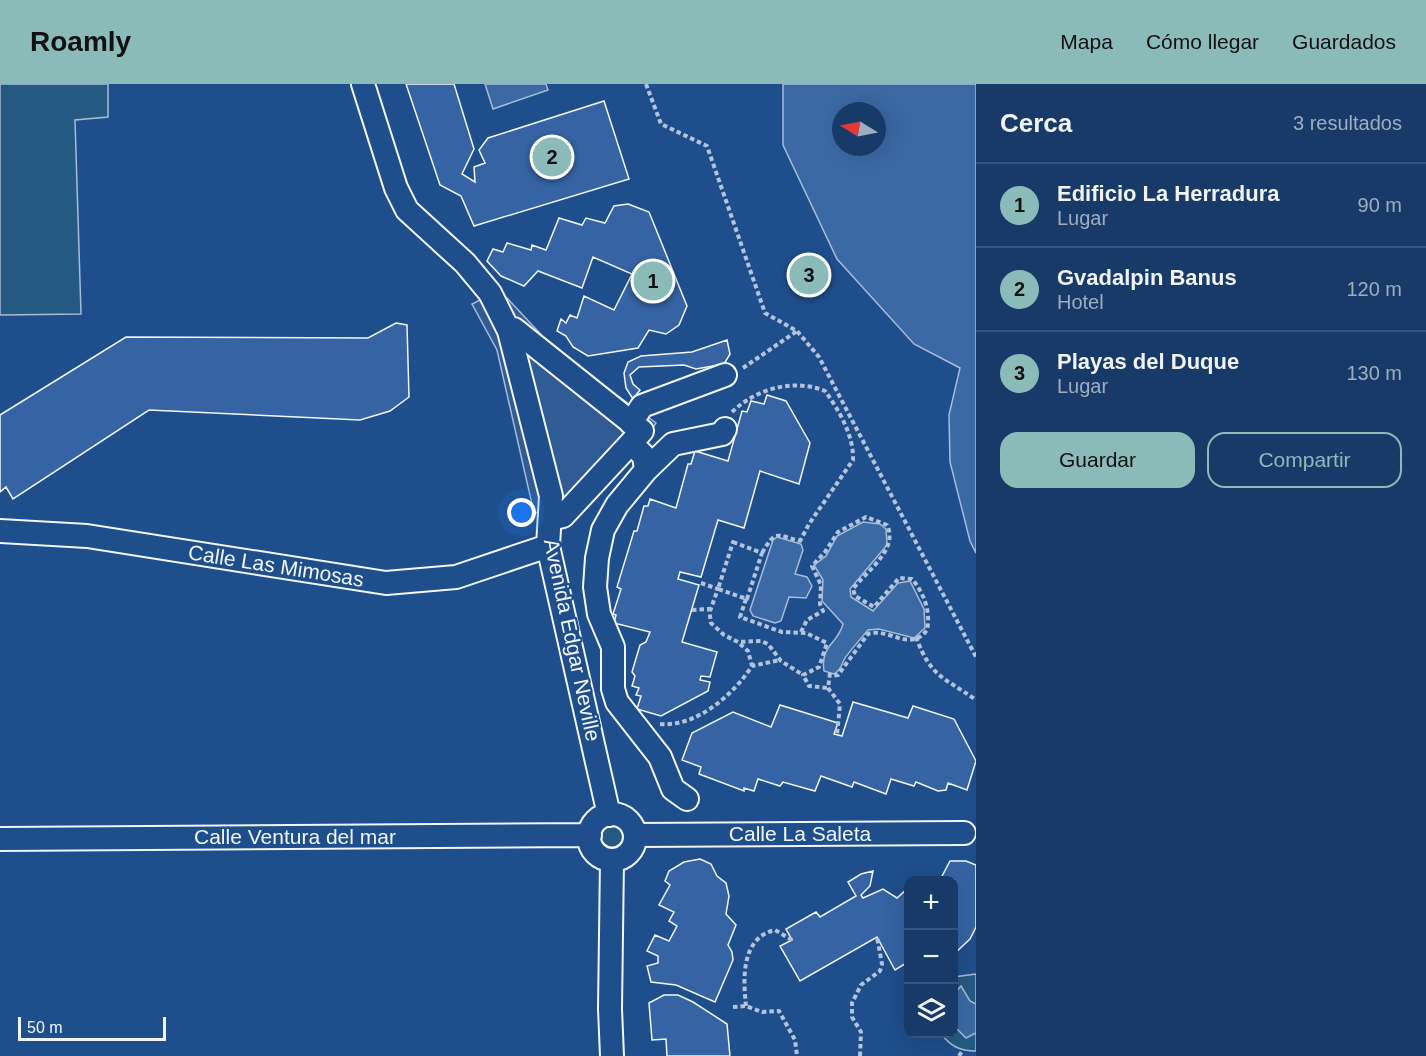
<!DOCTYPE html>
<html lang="es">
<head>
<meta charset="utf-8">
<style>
	:root { --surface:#173a69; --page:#244571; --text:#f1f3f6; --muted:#9eadc0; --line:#36547d; --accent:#8bbbb9 }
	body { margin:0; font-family:Helvetica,sans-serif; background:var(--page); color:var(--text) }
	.controls { position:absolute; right:18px; bottom:18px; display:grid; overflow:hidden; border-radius:12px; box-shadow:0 6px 24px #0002 }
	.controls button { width:54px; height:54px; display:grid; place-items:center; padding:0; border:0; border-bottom:2px solid var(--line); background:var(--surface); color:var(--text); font:30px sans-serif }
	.compass { position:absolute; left:832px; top:18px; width:54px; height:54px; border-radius:50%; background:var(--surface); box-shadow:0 6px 24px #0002; rotate:280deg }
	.scale { position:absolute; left:18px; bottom:15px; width:148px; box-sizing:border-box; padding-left:6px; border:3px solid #f2f6ff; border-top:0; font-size:16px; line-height:21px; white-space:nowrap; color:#f2f6ff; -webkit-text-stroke:4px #1f4e8c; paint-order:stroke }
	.you { position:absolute; left:522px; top:429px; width:21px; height:21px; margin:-15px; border:4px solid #fff; border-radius:50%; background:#1a73e8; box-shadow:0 0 0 9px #1a73e833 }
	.badge { display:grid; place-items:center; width:39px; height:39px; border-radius:50%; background:var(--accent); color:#111; font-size:20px; font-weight:700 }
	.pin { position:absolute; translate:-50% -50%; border:3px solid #fff; box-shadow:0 2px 6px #0006 }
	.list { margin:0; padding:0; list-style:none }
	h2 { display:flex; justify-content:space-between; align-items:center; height:78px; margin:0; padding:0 24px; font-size:26px }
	h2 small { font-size:20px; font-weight:400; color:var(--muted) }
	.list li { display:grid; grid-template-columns:39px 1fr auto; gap:18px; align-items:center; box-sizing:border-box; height:84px; padding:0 24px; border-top:2px solid var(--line) }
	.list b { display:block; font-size:22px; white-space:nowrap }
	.list p { margin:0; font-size:20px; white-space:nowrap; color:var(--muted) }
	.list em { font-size:20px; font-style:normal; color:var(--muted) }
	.actions { display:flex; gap:12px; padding:18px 24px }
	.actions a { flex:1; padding:14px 0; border:2px solid var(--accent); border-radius:18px; text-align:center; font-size:21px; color:var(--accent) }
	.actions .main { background:var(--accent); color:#111 }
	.icon { flex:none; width:33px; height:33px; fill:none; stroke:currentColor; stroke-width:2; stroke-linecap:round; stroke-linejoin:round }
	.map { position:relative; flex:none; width:976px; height:972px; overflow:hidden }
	header { display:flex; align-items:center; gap:36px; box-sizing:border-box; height:84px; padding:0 30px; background:var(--accent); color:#111 }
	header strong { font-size:28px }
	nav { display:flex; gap:33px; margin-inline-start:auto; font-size:21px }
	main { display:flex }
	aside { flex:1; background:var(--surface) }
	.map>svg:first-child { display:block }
	.green { fill:#245a82; stroke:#a8bbd7; stroke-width:1.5 }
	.parking { fill:#305b95; stroke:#a8bbd7; stroke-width:1.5 }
	.water { fill:#3b69a3; stroke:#a8bbd7; stroke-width:1.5; fill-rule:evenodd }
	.building { fill:#3563a3; stroke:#f2f6ff; stroke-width:1.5 }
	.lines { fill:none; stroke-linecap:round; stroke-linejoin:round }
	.minor-casing { stroke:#f2f6ff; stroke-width:26 }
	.path { stroke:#b3c4dc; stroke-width:4; stroke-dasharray:4.5 3; stroke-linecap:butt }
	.minor { stroke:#1f4e8c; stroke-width:22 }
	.labels { text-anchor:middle; stroke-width:4.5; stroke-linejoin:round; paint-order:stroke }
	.street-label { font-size:21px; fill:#f2f6ff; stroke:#1f4e8c }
</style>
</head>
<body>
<header>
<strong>Roamly</strong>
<nav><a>Mapa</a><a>Cómo llegar</a><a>Guardados</a></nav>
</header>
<main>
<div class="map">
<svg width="976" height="972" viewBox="0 0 976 972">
	<rect width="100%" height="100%" fill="#1f4e8c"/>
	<path class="green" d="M0,0H108V33L75,36L81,230L0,231Z
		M601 752a11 11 0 1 1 22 0a11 11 0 1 1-22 0Z
		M976,890V967C959,967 951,962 941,950H954V893Z"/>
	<path class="parking" d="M484,214L492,228L507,214L561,272L656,339L648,351L568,422L534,429L497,266L472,220Z"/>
	<path class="water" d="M485,0H546L548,6L493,25Z
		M783,0H976V469L970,457L950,378L949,331L960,284L914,260L837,175L783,61ZM841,27H877V63H841Z
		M863,438L880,440L886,445L887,461L850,505L851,513L873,527L898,499L910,497L924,525L925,544L914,554L879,545L868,546C863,552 849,568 845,574C841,581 842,585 834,590L824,587C820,561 838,560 843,540L822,517L823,496L814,481L826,472L837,452Z
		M777,453L801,460L803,466L795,490L807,493L812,502L806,514L789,513L781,537L775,539L753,532L750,526L773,456Z
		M961,902L970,917L976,920V949L966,954L956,944L954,946V910Z"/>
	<path class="building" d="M406,0H454L474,65L462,90L475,98L474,83L485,79L479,66L488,54L604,17L629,95L474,142L461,112L440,101Z
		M628,120L649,128L687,222L679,241L666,250L649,246L638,264L588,272L573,263L566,252L557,247L561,235L566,239L570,231L577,234L584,212L614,226L632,190L593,173L582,204L538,187L524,202L501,192L487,177L493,165L503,168L507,159L531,166L532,161L546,166L559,134L582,141L586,134L605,139L614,122Z
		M396,239L407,241L409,313L390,327L360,336L149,326L13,415L6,403L0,408V331L126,253L368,254Z
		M727,256L730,270L724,280L696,285L684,281L639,283L630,291L633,300L640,306L633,315L626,304L624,289L628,278L641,272L692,268Z
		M767,311L786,317L810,359L799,400L760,387L744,444L718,436L701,493L680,488L678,495L699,501L682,558L717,568L710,593L701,592L700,596L710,598L708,607L661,632L637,625L641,612L636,611L639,604L632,602L635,592L632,588L640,561L646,558L650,548L614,539L616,531L613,530L621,505L617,503L634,447H637L644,422H648L650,415L676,424L688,380H691L695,367L728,377L742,327L747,328L751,317L764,320Z
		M853,618L908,634L913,622L954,635L976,677L967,706L948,699L946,706L938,707L916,698L914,702L891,695L886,710L854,698L852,703L821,692L815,707L783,698L780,702L758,695L754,707L744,704V707L699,690L701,683L682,676L692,649L733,628L771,643L780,621L838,639L834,650L842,652Z
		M700,775L711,780L717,792L726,799L729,812L726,830L736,841L728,861L732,868L733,876L715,918L676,901L651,898L647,882L658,879V872L647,867L655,851L669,857L677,842L669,837L674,828L659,821L670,801L665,797L669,787L684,778Z
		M950,777H966L976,781V843L970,855L954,870V796H940Z
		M873,787L870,802L861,811L863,814L883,805L897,814L908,804V878L895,886L877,853L800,897L780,862L792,856L786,845L816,828L820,833L856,812L848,798L861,790Z
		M664,911H678L693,918L727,940L730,972H667L666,955L652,956L649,919Z"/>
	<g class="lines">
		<g class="minor-casing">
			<path id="minor" d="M363,0L396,104L407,126L465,179L490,209L509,247L551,412L548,462L609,731
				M509,247L514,245L642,347L563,432L550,435
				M631,339L642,322L725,291
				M631,359L644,372L646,386L617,421L603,446L597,474L595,503L599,530L613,563V605L617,618L660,673L673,705L687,715
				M646,386L673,360L722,350L725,345
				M0,447L87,452L386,499L456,493L548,462
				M589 753a23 23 0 1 1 46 0a23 23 0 1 1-46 0Z
				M635,751L964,749
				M0,755L590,751
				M612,972L610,925L612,776"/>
		</g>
		<path class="path" d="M646,0L661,40L707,62L765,229L797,247L819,273L976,573
			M743,284L797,247
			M732,328C756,305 793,294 825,307C839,326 854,352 853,376L809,440L799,459
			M733,458L762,469L747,515L718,505Z
			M762,469C776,445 776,451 800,457
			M701,499L718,505L710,527
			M746,515L740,533L782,548L806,549L827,559L819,583L803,591L809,602L828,604
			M692,526L709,525L711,539L724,551L738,558L761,557L768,560L781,577L803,591
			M801,548L807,536L823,527L820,520L821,501L812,482L825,468L838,448L866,433L887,441C899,466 866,487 853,505L855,512L874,523L899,494L912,495C924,509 931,528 927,546C910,569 889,543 868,550L838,591L829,592
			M916,553C931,594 944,593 976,616
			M740,560L748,567L752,582
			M830,589L828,604L840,620L837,651
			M660,640C697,643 733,611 752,582L780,576
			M746,922C743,894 741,854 775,846L792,856
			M733,923L746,922L762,928L779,927L795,956L797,972
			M860,972L861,948L852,933V919L861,901L880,887L882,880L877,853
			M959,972L963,966"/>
		<use href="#minor" class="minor"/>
	</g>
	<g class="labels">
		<g class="street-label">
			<text transform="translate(276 482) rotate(9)" y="7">Calle Las Mimosas</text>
			<text transform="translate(572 556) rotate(78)" y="7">Avenida Edgar Neville</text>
			<text x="800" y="757">Calle La Saleta</text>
			<text x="295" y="760">Calle Ventura del mar</text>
		</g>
	</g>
</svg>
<div class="controls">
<button>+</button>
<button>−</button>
<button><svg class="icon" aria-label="layers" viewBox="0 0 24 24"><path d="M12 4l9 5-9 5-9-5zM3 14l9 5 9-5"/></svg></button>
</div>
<svg class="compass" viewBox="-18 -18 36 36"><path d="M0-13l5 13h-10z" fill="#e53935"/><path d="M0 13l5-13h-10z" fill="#9eadc0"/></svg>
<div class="scale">50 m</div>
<div class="you"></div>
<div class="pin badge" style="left:653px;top:197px">1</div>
<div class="pin badge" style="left:552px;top:73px">2</div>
<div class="pin badge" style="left:809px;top:191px">3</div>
</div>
<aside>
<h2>Cerca<small>3 resultados</small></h2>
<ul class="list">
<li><span class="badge">1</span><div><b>Edificio La Herradura</b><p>Lugar</p></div><em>90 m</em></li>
<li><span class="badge">2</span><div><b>Gvadalpin Banus</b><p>Hotel</p></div><em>120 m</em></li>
<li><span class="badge">3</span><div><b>Playas del Duque</b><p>Lugar</p></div><em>130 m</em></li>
</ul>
<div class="actions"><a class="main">Guardar</a><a>Compartir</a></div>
</aside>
</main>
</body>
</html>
